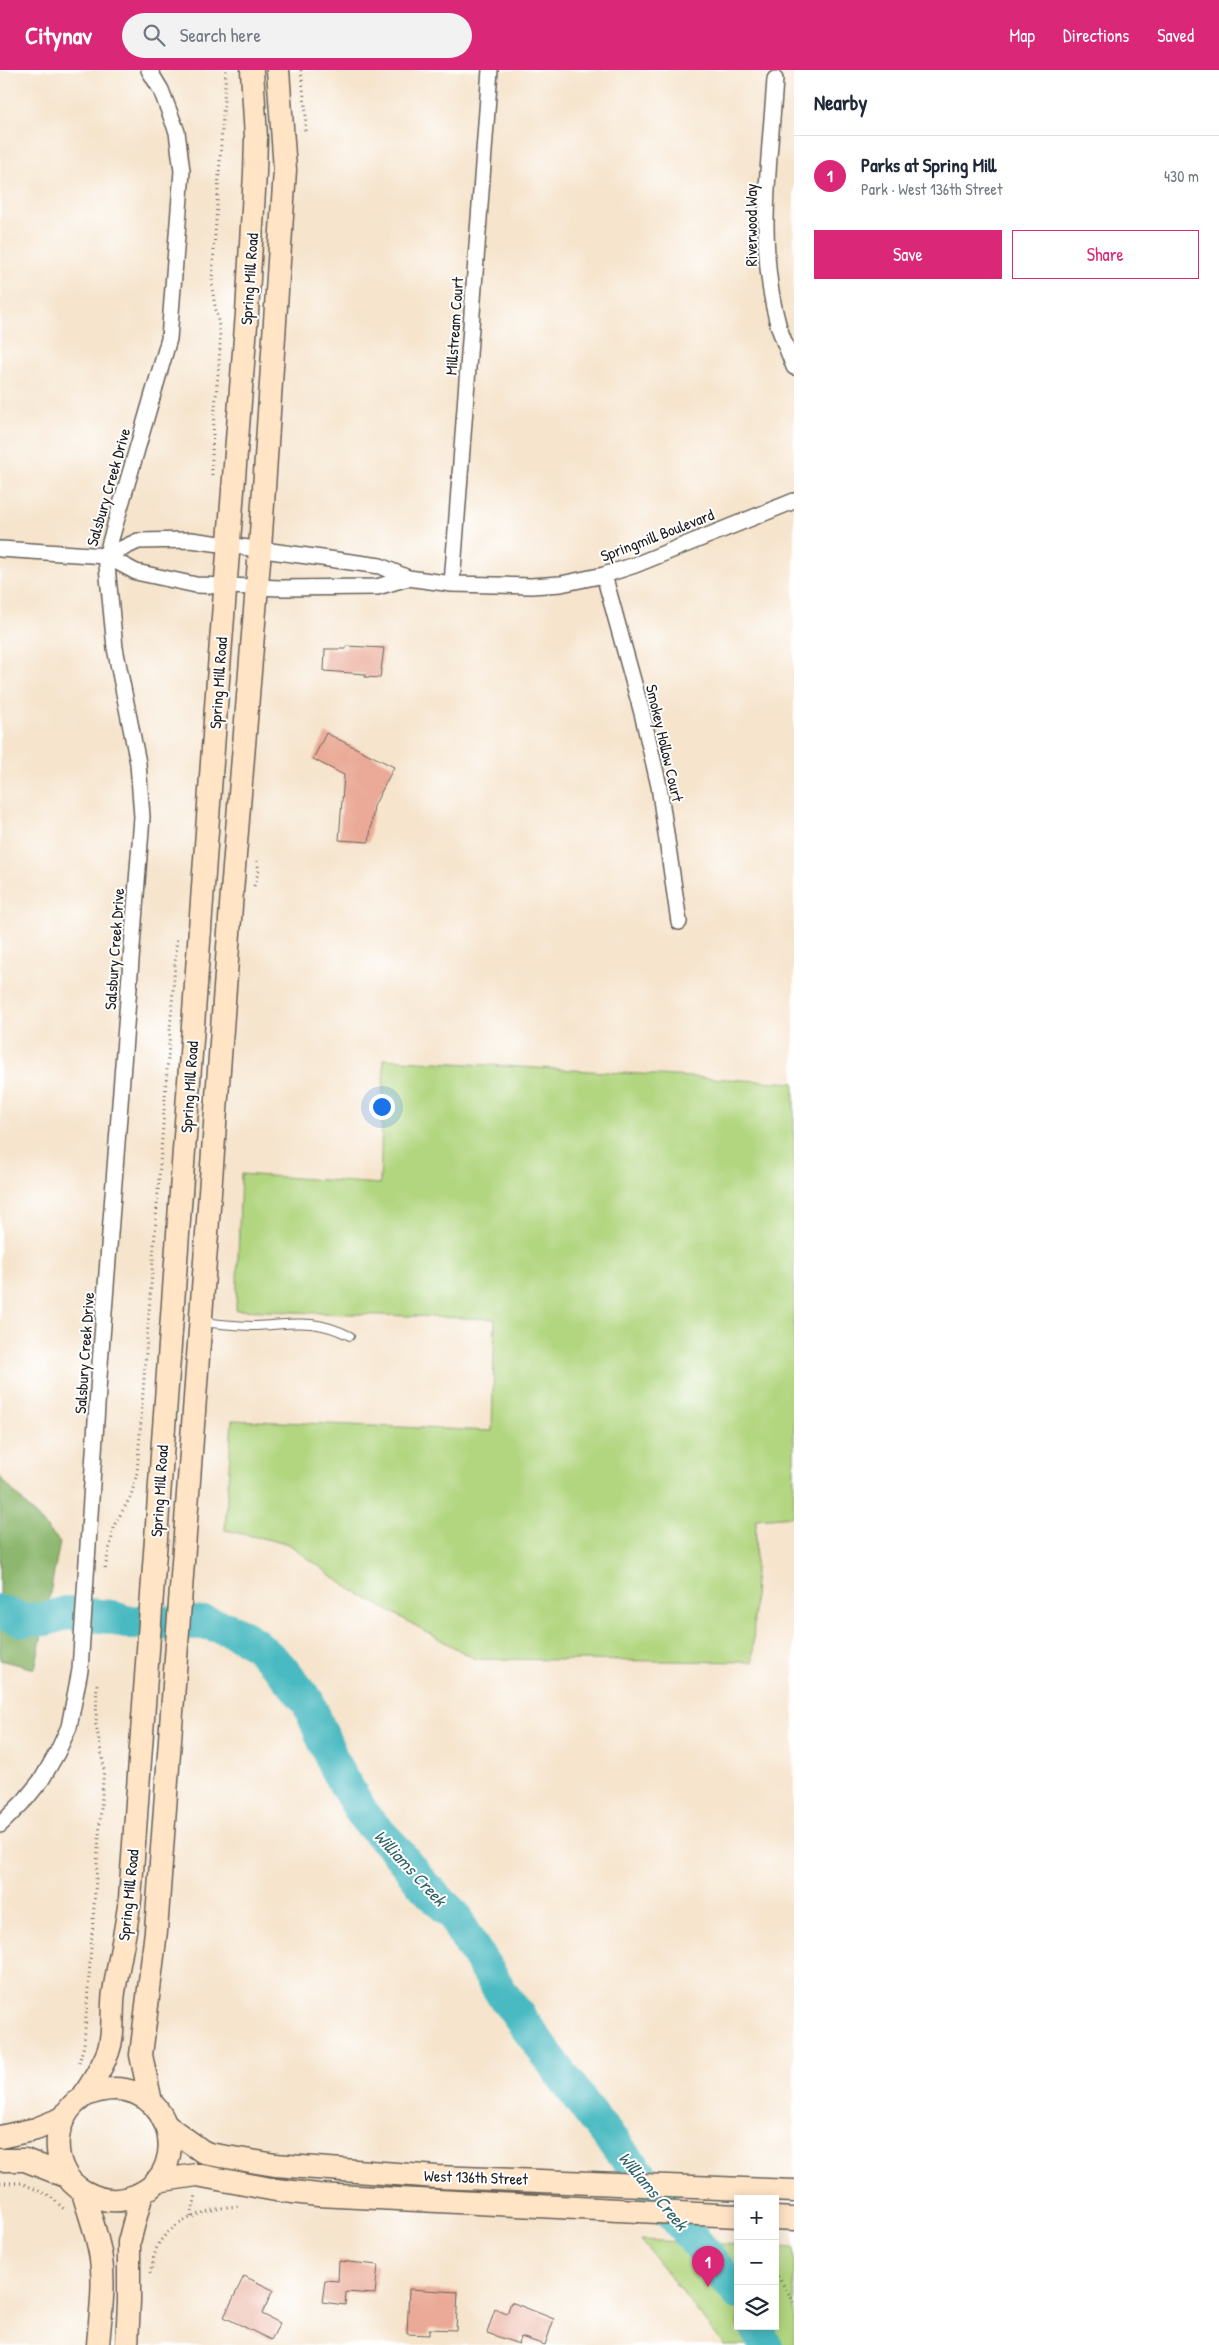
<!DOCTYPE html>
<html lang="en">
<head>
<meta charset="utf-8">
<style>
	:root { --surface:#fff; --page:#f2f2f3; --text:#1f2937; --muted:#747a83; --line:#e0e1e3; --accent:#db2777 }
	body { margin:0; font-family:"Patrick Hand",sans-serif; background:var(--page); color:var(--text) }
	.controls { position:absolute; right:15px; bottom:15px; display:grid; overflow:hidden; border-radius:0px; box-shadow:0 2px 12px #0003 }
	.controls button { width:45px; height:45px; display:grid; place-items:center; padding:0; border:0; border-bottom:1px solid var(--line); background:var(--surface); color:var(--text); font:25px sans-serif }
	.you { position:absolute; left:381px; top:1036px; width:18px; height:18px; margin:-12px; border:4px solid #fff; border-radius:50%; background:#1a73e8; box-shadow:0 0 0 8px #1a73e833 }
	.badge { display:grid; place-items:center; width:32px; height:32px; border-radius:50%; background:var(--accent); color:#fff; font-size:16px; font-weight:700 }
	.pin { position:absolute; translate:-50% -41px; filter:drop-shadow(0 1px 2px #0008) }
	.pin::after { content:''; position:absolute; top:26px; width:18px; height:15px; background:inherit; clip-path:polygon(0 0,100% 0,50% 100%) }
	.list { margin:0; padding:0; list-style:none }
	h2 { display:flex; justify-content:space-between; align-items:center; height:65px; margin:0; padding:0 20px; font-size:21px }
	h2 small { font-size:16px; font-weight:400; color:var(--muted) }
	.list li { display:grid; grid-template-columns:32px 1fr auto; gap:15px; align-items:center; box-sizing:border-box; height:80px; padding:0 20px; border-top:1px solid var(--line) }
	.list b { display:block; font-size:19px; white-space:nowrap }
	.list p { margin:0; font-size:16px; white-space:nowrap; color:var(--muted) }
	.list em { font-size:16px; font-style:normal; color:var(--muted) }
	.actions { display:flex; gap:10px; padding:15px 20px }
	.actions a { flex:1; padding:11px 0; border:1px solid var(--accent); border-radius:0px; text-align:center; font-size:18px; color:var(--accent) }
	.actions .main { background:var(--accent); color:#fff }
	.icon { flex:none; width:28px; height:28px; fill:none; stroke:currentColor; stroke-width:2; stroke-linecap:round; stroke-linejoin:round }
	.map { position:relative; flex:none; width:794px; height:2275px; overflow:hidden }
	header { display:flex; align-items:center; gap:30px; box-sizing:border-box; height:70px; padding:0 25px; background:var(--accent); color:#fff }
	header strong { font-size:24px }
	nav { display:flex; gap:28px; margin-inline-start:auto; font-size:18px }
	.search { width:350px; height:45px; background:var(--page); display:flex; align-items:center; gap:12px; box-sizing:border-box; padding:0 18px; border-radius:28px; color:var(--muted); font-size:19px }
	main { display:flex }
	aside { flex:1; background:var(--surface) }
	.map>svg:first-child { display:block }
	.green { fill:#b2d680; stroke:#67794e }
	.forest { fill:#8db76e; stroke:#546a45 }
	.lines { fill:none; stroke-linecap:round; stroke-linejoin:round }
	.river { stroke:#4abac1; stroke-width:34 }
	.building { fill:#eaaa97 }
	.lane-casing { stroke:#68625a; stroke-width:10 }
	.street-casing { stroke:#68625a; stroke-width:18 }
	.secondary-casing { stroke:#68625a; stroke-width:25 }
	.path { stroke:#68625a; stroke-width:3; stroke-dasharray:1 4; stroke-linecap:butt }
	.lane { stroke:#fff; stroke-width:8 }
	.street { stroke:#fff; stroke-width:15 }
	.secondary { stroke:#ffe4c6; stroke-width:22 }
	.labels { text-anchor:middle; stroke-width:4; stroke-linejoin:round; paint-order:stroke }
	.street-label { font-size:16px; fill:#1c1c1c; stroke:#fff }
	.water-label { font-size:18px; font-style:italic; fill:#316366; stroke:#fff }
</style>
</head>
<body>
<header>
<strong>Citynav</strong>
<div class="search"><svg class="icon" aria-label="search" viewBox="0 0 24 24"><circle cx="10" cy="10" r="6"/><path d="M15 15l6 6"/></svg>Search here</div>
<nav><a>Map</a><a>Directions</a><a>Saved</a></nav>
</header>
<main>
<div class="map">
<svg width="794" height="2275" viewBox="0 0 794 2275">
	<rect width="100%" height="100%" fill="#fff"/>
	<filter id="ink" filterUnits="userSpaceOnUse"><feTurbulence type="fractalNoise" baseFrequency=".02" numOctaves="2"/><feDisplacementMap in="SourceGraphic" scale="10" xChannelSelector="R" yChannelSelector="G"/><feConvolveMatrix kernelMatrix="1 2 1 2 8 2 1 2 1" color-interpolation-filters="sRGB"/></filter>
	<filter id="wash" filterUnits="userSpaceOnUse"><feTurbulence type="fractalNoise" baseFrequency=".0096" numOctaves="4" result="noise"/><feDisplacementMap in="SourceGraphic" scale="20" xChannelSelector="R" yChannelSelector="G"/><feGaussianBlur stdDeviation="1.12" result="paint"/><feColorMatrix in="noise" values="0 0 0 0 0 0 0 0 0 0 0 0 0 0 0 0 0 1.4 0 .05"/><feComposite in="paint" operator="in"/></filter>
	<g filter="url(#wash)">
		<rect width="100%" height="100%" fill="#f6e4cc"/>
		<path class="green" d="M384,989L794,1013V1446L756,1449L753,1592L475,1589L350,1519L289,1474L225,1460L232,1350L492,1361L495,1249L236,1240L241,1104L380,1114Z
			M641,2170L738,2175V2256H775V2177L794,2178V2275H724Z"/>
		<path class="forest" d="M0,1407L60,1472L35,1599L0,1590Z"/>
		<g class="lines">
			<path class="river" d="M0,1542L23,1550L46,1549L66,1543L111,1547L125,1552L207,1553L231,1560L254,1573L280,1597L308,1632L336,1699L366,1749L395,1779L425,1817L455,1846L462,1861L503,1925L595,2050L738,2223
				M756,2256L765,2275"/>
		</g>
		<g id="blocks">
			<path class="building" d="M346,576L384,578L380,608L365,607V604L324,601L325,579H346Z
				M326,663L394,697L374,736L369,772L339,770L344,705L313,689Z
				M339,2191L378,2195L375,2224L346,2222L345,2235L322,2232L325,2210L338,2211Z
				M244,2206L273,2220L262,2244L280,2253L271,2270L224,2247Z
				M409,2219L458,2222L456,2260L429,2259V2265L407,2264Z
				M511,2232L554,2249L545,2275L521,2267L519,2274L487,2263L495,2239L507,2244Z"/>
		</g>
	</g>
	<g filter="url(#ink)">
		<use href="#blocks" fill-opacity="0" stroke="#68625a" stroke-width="1"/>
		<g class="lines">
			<g class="lane-casing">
				<path id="lane" d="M202,1252C220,1254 238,1256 256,1256C294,1254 314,1248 350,1266"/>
			</g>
			<g class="street-casing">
				<path id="street" d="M775,9C770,89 756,175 778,254C782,268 789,283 794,297
					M0,479L106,486L136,502L196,515L281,518L377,517L408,508
					M106,486L138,471L191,470L380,496L408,508L452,514L531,516L561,514L604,505L635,495L794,431
					M604,505L642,643L659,716L679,852
					M452,514L490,0
					M0,1755L25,1730L42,1709L57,1683L69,1657L80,1600L98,1320L142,747L138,693L115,578L106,486L169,269L182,101L177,62L161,20L149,0"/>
			</g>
			<g class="secondary-casing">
				<path id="secondary" d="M84,2026C166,1991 201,2100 135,2126C118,2133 101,2131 85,2122C65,2112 56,2090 58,2068C59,2055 66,2041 76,2032C79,2030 82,2028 84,2025C92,2013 103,1995 108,1982C115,1963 111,1941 114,1922C119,1891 126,1860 130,1829L217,623L247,243L255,103L256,68L252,0
					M151,2032L141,1985L156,1861L232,822L260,479L285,100L278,0
					M167,2056L202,2081L209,2084L275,2095L437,2107L794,2121
					M0,2067L36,2059L63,2048
					M0,2090H25L66,2106
					M156,2111L197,2105L276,2120L318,2125L738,2146
					M83,2122C89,2144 98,2166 101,2189C105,2217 100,2247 98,2275
					M775,2148L794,2149
					M127,2275L129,2231V2172L142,2123"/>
			</g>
			<path class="path" d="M301,0L306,44L305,62
				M212,405C211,361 218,318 220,275C221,252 212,233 212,210L226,0
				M254,816L259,800L256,788
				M105,1498L115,1454L131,1426L137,1403L177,867
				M79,1993L84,1975L104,1697L96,1655L97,1611
				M0,2113H21L50,2126L66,2141
				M191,2147L196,2125
				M775,2202L794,2232
				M150,2203C153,2193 155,2177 161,2170C180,2147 212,2137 241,2136"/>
			<use href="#lane" class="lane"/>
			<use href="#street" class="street"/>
			<use href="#secondary" class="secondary"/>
		</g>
	</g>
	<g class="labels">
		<g class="street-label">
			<text transform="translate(751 155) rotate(-90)" y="6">Riverwood Way</text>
			<text transform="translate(249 209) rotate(-86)" y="6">Spring Mill Road</text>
			<text transform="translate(454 256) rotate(-86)" y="6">Millstream Court</text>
			<text transform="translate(108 417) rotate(-74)" y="6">Salsbury Creek Drive</text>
			<text transform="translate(657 465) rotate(-21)" y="6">Springmill Boulevard</text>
			<text transform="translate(218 613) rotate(-86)" y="6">Spring Mill Road</text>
			<text transform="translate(665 673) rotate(77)" y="6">Smokey Hollow Court</text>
			<text transform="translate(114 879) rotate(-86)" y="6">Salsbury Creek Drive</text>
			<text transform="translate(189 1017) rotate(-86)" y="6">Spring Mill Road</text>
			<text transform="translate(84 1283) rotate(-86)" y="6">Salsbury Creek Drive</text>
			<text transform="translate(159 1421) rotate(-86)" y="6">Spring Mill Road</text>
			<text transform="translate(128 1825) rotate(-84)" y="6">Spring Mill Road</text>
			<text transform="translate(476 2107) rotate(2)" y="6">West 136th Street</text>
		</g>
		<g class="water-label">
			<text transform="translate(410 1798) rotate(47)" y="6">Williams Creek</text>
			<text transform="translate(653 2121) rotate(50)" y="6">Williams Creek</text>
		</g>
	</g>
</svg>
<div class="controls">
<button>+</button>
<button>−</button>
<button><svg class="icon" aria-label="layers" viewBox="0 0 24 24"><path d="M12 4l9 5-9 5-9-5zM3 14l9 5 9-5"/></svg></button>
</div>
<div class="you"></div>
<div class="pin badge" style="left:708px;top:2217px">1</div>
</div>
<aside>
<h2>Nearby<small></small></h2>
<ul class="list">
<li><span class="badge">1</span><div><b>Parks at Spring Mill</b><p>Park · West 136th Street</p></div><em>430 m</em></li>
</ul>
<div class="actions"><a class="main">Save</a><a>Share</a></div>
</aside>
</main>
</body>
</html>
